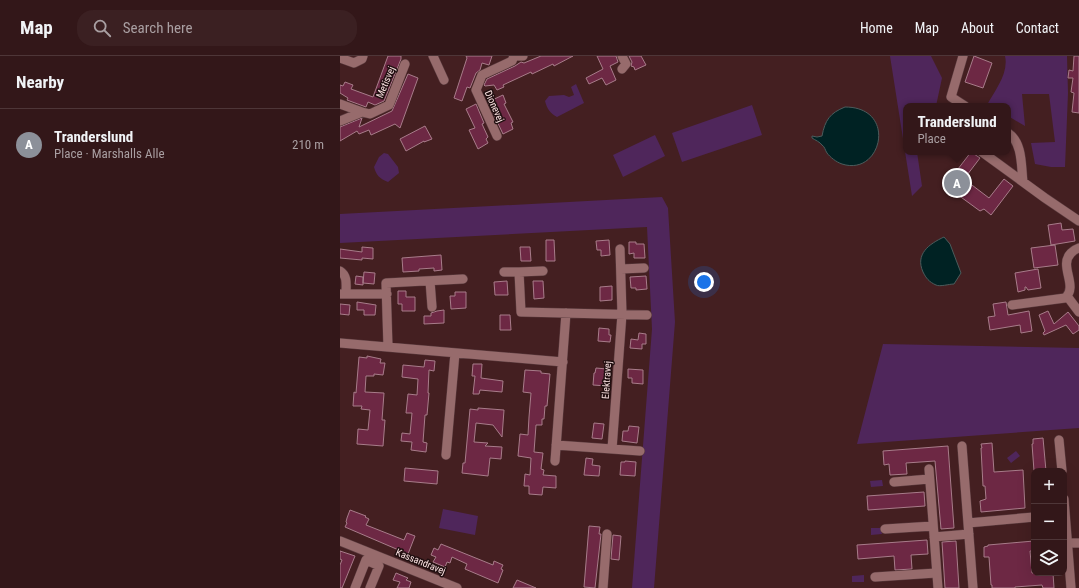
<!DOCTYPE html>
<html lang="en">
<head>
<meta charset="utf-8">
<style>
	:root { --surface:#331719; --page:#3b2022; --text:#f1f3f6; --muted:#a99fa2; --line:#4e3638; --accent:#8c9099 }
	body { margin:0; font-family:"Roboto Condensed",sans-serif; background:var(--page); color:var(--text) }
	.controls { position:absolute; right:12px; bottom:12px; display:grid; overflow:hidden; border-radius:8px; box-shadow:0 4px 16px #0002 }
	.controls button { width:36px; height:36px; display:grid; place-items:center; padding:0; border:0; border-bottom:1px solid var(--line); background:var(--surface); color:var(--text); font:20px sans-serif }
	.you { position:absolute; left:364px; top:226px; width:14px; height:14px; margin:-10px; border:3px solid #fff; border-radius:50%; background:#1a73e8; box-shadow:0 0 0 6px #1a73e833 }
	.badge { display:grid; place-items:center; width:26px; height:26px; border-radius:50%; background:var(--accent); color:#fff; font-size:13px; font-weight:700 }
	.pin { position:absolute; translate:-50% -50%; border:2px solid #fff; box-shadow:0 1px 4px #0006 }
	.popup { position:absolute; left:563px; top:47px; width:108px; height:52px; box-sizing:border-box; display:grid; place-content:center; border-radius:8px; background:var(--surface); filter:drop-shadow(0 1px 3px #0005); font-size:13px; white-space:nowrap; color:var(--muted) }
	.popup b { font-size:15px; color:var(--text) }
	.popup::after { content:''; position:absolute; left:50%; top:100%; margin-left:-8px; border:8px solid transparent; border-top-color:var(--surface) }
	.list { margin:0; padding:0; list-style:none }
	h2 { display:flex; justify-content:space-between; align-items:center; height:52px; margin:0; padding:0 16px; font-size:17px }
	h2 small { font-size:13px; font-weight:400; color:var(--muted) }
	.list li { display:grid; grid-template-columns:26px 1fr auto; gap:12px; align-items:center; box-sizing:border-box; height:72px; padding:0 16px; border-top:1px solid var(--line) }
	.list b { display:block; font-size:15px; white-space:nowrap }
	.list p { margin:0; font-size:13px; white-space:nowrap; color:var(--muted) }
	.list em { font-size:13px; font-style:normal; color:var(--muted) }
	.icon { flex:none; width:22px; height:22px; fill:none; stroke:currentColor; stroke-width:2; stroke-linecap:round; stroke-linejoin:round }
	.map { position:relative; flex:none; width:739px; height:532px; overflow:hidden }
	header { display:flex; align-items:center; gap:24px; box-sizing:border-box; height:56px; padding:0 20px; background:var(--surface); border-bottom:1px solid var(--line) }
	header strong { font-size:19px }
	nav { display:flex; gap:22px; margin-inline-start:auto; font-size:14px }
	.search { width:280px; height:36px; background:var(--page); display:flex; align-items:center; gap:10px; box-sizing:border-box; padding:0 14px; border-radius:16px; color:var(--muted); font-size:15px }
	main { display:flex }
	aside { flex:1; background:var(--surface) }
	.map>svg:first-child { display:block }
	.green { fill:#4f265b }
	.water { fill:#002223; stroke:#4b5c5c }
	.building { fill:#6d2844; stroke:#a87c8a }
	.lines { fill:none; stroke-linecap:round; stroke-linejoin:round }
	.minor-casing { stroke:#5b3c3f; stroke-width:10 }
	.minor { stroke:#976b6c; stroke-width:9 }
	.labels { text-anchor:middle; stroke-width:3; stroke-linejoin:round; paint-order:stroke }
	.street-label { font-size:10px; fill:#fbe2e2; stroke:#200f10 }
</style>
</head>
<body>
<header>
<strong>Map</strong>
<div class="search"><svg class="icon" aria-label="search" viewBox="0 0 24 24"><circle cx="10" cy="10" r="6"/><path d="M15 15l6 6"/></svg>Search here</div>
<nav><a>Home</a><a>Map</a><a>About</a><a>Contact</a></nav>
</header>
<main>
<aside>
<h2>Nearby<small></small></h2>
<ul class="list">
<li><span class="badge">A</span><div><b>Tranderslund</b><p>Place · Marshalls Alle</p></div><em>210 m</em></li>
</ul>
</aside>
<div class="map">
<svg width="739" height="532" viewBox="0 0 739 532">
	<rect width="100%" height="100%" fill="#441f21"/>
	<path class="green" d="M550,0H591L602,22L596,50H566V96H577L582,130L572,140Z
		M665,0H727L728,37L725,111H711L695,108L691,87L715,86L709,38H682L685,70L668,60V50L647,49C655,34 669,17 665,0Z
		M236,28L244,47L217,61C210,57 207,53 205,45L209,40L224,39L229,41L234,39L231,31Z
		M412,49L422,79L342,106L332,77Z
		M315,79L325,100L283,121L273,99Z
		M44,97L48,98L58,111L59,117L48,126C40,123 36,119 34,111L39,101Z
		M322,141L328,152L335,266L314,532H292L312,273L307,171L0,187V158Z
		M543,288L739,292V372L517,388Z
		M676,395L680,400L671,407L667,402Z
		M542,424L543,430L531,431L530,425Z
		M103,453L138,460L135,479L99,472Z
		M531,472H541L542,478L531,479Z
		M524,519V526H512V520Z"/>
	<path class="water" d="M505,51C558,51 542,121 502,108C496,106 490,101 487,97C485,94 485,91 482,89C480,86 475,84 472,82V80L477,81L482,80C485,64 490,57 505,51Z
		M604,181L610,188L621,217L614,228C609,228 600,231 596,229C589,226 586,222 583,216C575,198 589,188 604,181Z"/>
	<path class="building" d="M48,0H61V3L44,45L35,49L28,46L26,51L7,44L8,42L0,37V29L3,30L5,26L13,29L11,33L33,41Z
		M126,0H152L149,9L142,7L140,14L136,17L130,32L127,31L122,45L114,42L127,2Z
		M201,0H233L214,10L213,8L192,18L191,16L163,29L164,31L157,34L154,29L145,30L144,29L147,23L175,10L181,6L184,7Z
		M257,0H276L278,6L270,10L276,24L266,29L262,22L249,28L246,22L263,13Z
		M289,0H301L306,9L295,14L294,11L291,10L292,6Z
		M634,0L652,7L643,32L625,26Z
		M734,0H739V57L732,56L734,37L731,36L733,22H728L729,14L733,15Z
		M68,18L78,22L60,72L55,68L31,79L29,74L19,78L17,75L0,85V71L22,62L19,71L52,55Z
		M163,39L166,47L164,48L173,66L171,67L173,73L163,78L148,46Z
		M136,48L144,67L142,68L148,81L146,83L148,87L138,93L129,74L135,72L126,53Z
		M85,70L92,83L84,86V85L66,95L60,83Z
		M631,96L640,102L624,123L649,142L664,123L673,130L651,159L644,153L640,155L614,136L615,131L608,126Z
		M721,167L722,174L733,173L735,185L711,189L708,169Z
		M206,184H214L215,205H206Z
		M269,184L270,199L261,200V194H257L256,185Z
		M289,186H296V188H304L305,202H294V197L289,198Z
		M715,189L718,209L694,212L691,192Z
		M22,191L33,192V203L22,202V204L0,202V193L22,196Z
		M180,191H190L191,205H181Z
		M101,199L102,214L94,215V212L79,213V215L63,216L62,202Z
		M698,213L701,232L688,234L686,231H685V234L678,236L675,217Z
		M24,216L35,217L34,228L23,227Z
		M16,220L23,221V229L15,228Z
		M306,220L307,233L296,234V232H291L290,221Z
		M167,225L168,239H155L154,226Z
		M193,225H203L204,242L194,243Z
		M272,230V244L260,245V231Z
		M58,235H66V241H75V255H62V248H58Z
		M115,236H126V252L111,253L110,240H115Z
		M17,246L36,249L35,259H24V254H17Z
		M666,246L668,259L689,255L692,275L681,277L680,269L650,274L648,261L655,260L653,248Z
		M0,248L10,249L9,259L0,258Z
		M104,254V267L84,268V260H91V257L97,255Z
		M708,255L714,268L728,256L739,270V274L733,278L726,269L704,279L703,277L705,275L699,259Z
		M160,259H170L171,274H160Z
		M259,272L269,273V279H271L270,286L258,285Z
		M299,277L306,278V288H302V293L290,292L291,283L298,284Z
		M27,300L41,303L40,307H45L43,319L34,318V320H26L25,336L44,337L42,364H45L43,390L17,388L18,373L28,374L30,354L21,353L22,350H13L14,336L16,337L19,301L27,302Z
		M85,304L95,305L94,315L89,314L88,337H89L87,359H85L83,386L87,387L86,396L71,394L72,386L61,385L62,377L70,378L72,357H66L68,338L77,339L78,323L62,321L63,309L84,311Z
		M133,308H142L141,322L163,325L162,336L140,334L139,338H133L135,320H132Z
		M256,312L267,313L266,318H268L267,330L253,329L254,317H255Z
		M288,313L303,314V328L292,327V322H288Z
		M185,314L201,315V317L210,318L207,350H205L204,363H202V369H196L194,396L203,397L201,413L204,414L203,419L216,420V432L203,431L202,439L189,438V430H184L185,418L190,419L191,402L178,400L180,378L188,379L189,361L191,337L183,336Z
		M138,352L164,354L162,381L153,369L136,367L134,386L148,387L145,390L162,391L161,403L150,402L148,420L122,417L123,407H125L130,353L138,354Z
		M254,367L264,368L262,383L252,382Z
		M289,370L299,371L297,387L282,385L283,375H288Z
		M703,382L706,415H694L692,388H693V383Z
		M652,387L654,416L683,414L685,452L641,456L640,445L646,443L645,430H643L641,392H642L641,388Z
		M608,390L614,472L601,473L595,405L566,407L567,418L550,419L549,408L544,409L543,395Z
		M246,402L253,403L252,409L260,410L259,420L244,419Z
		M285,405L296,406L295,420L280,419L281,406H285Z
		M65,412L98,415L97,428L64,425Z
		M584,436L585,450L528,454L527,440Z
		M10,454L26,460L25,461L29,463L26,469L64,484L67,477L75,480L68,498L5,471L7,467L6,466L7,462Z
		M249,470L260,471L259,478H261L255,532L244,531Z
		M273,479L281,480L279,504L271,503Z
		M587,484L588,498L571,499L572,513L555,514L554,500L518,503L517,489Z
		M616,485L619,532H605L602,486Z
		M694,485V495H690L692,517H713L714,532H703L702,529L675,531V532H652V529H651L649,501H644V491L648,490V489Z
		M101,488L153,509L154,505L163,509L161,513L163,514L158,527L125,513L127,508L112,501L110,507L107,506L105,511L93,506L96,501L91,499L94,492L98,494Z
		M0,495L15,500L2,532H0V509L2,504L0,503Z
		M56,517L68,522L66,524L71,526L69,532H57L60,526L53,524Z
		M177,524L196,532H173Z"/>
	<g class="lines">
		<g class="minor-casing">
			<path id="minor" d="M93,0L104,24
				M178,0H183
				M282,0L286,8L282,13
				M623,0L611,41L625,50
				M0,2L14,7L22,3L23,0
				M0,48L22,56
				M0,65L22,56L30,58L49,49L65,8
				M668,77C683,87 681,110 683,126
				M157,80L136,34L142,19L172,5L174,0
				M642,96L705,142L739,165
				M281,213L304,212
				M0,215C8,220 6,229 6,238
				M203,215L179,216L181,256L307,259
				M164,216H179
				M90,225L92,251
				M0,238H47
				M727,240L739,256
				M672,249L725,242C739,230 718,210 731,197C733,195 736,193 739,192
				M0,287L223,306
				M48,291L46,227L123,223
				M719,384L722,415
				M216,389L300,395
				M622,390L633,532
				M272,393L282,258L280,193
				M106,399L115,297
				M215,405L226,257
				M589,413L598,532
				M554,426L589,423
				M724,443L731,532
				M628,467L694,461
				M545,473L593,470
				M594,481L629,478
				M0,485L117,532
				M727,487H739
				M535,521L596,517
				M15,532L26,504L39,510L30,532
				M263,532L267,478"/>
		</g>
		<use href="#minor" class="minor"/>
	</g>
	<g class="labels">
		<g class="street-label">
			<text transform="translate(45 26) rotate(-67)" y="4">Metisvej</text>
			<text transform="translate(155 50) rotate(66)" y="4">Dionevej</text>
			<text transform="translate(266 324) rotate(-86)" y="4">Elektravej</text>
			<text transform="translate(81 505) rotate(22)" y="4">Kassandravej</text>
		</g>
	</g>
</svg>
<div class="controls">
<button>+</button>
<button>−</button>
<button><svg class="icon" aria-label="layers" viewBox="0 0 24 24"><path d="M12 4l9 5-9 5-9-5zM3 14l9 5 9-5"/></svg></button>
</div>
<div class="you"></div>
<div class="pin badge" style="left:617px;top:127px">A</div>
<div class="popup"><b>Tranderslund</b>Place</div>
</div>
</main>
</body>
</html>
